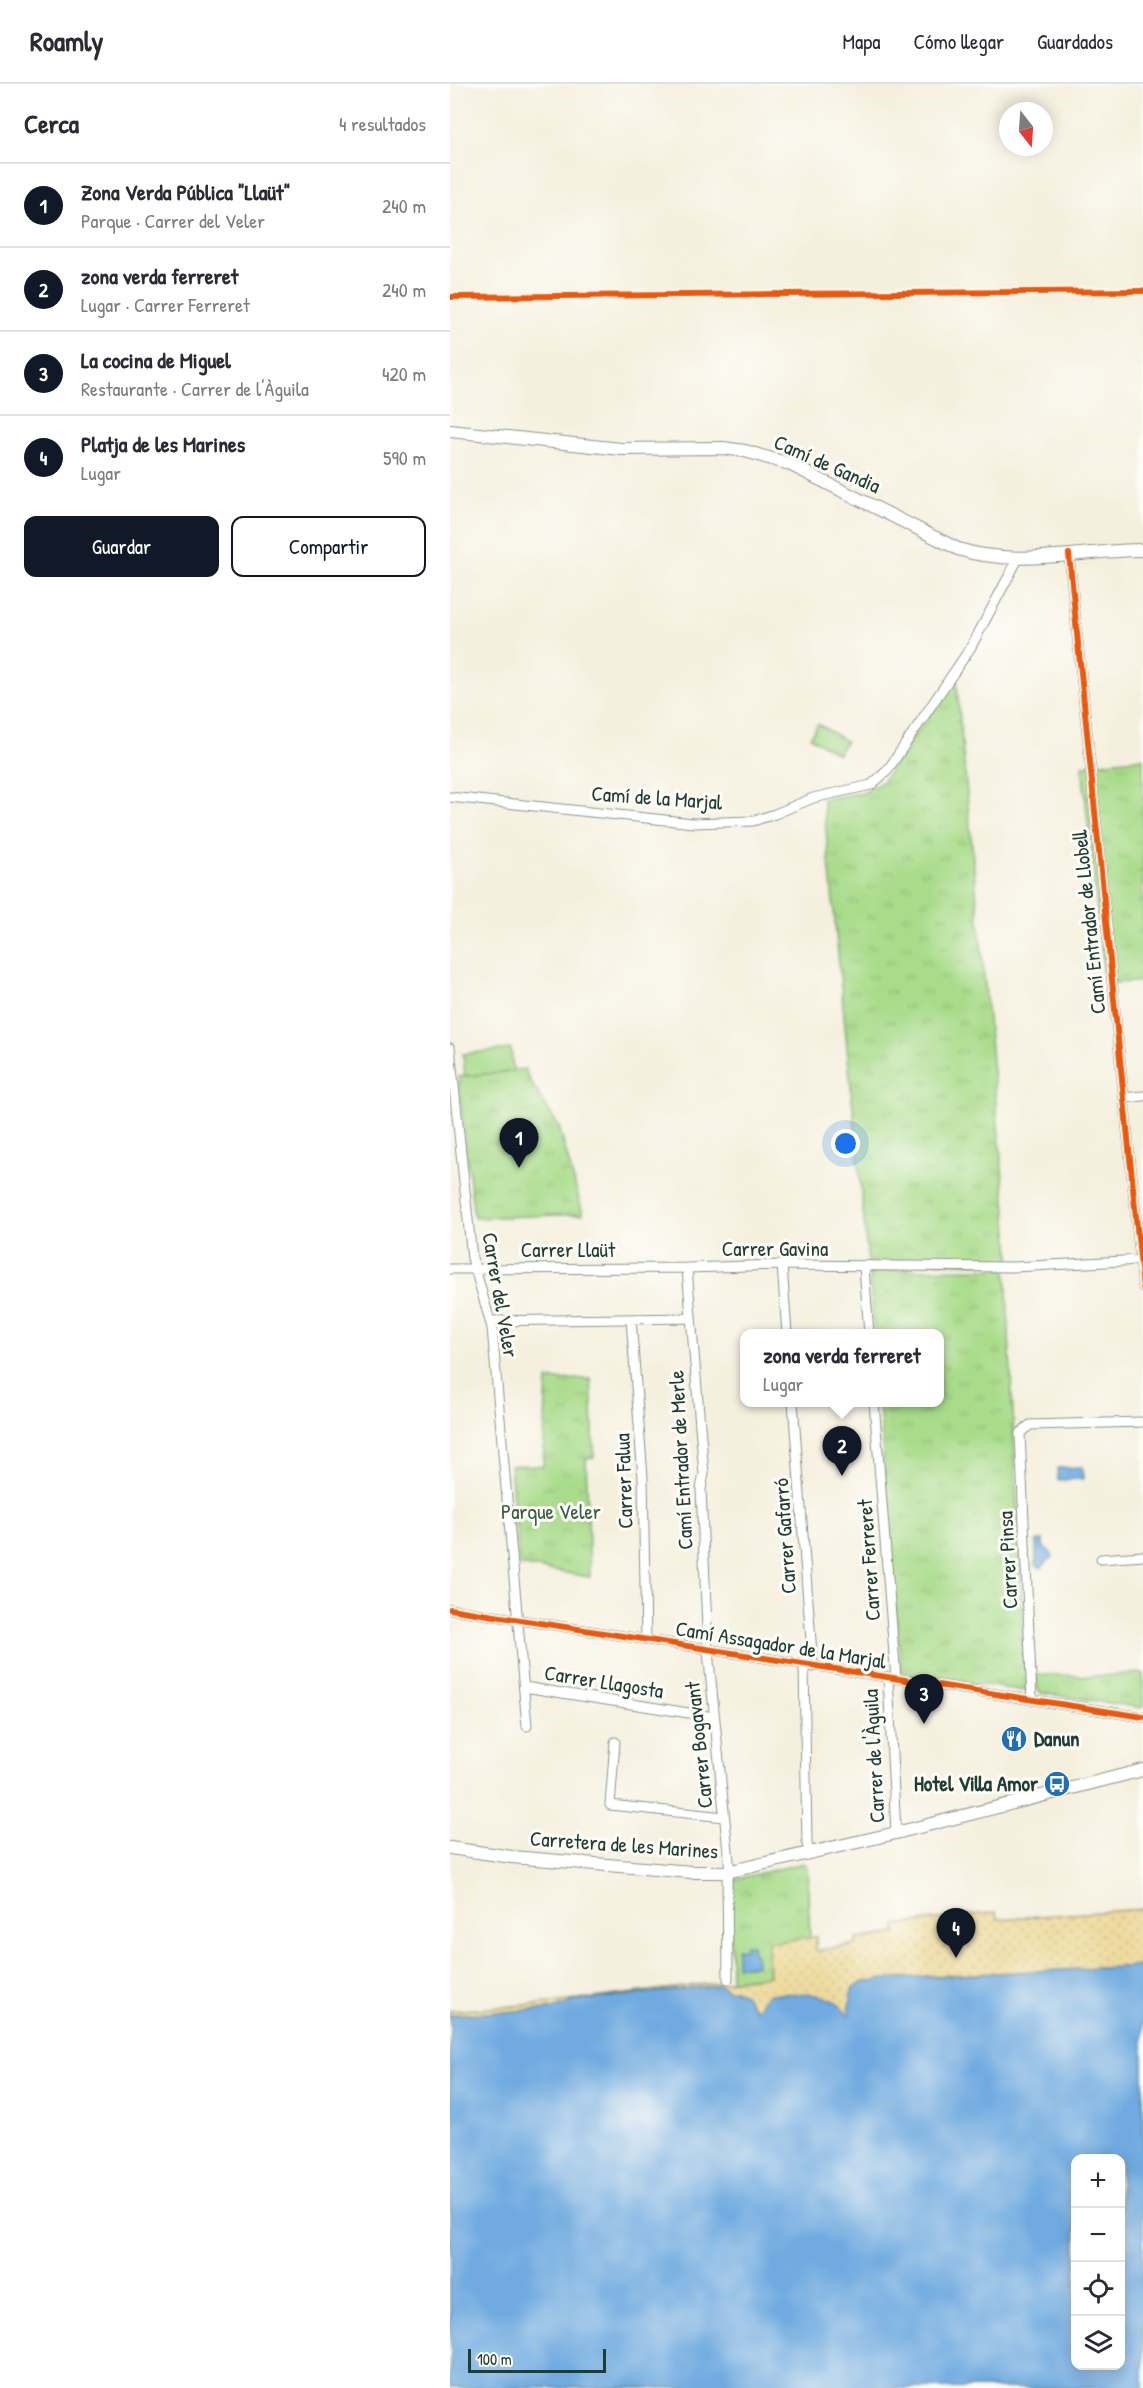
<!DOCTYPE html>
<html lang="es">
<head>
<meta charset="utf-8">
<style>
	:root { --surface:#fff; --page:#f7f7f7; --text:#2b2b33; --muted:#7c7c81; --line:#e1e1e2; --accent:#111827 }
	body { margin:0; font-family:"Patrick Hand",sans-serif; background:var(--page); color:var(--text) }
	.controls { position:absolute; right:18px; bottom:18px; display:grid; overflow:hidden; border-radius:12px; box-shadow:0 3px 15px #0003 }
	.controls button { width:54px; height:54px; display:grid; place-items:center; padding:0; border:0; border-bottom:2px solid var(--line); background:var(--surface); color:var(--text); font:30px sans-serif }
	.compass { position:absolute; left:549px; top:18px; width:54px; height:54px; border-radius:50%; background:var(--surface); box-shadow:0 3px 15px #0003; rotate:163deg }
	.scale { position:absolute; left:18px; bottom:15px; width:138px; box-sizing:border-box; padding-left:6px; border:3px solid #1f3d34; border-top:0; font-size:16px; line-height:21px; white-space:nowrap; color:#1f3d34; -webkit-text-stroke:4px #fdfcf7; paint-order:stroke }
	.you { position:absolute; left:396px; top:1060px; width:21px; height:21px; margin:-15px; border:4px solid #fff; border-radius:50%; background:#1a73e8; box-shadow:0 0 0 9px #1a73e833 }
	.badge { display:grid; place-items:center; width:39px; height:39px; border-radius:50%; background:var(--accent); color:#fff; font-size:20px; font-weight:700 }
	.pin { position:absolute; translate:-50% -50px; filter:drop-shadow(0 2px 3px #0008) }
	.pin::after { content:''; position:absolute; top:32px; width:21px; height:18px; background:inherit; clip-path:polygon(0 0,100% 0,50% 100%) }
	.popup { position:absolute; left:290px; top:1245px; width:204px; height:78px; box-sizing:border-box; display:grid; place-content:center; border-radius:12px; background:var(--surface); filter:drop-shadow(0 2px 4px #0005); font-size:20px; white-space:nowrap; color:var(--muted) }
	.popup b { font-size:22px; color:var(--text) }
	.popup::after { content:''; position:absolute; left:50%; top:100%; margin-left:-12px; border:12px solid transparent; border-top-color:var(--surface) }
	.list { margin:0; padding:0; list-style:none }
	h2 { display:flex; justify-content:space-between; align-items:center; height:78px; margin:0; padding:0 24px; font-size:26px }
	h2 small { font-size:20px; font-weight:400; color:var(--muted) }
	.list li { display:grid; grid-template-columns:39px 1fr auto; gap:18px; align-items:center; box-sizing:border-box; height:84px; padding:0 24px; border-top:2px solid var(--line) }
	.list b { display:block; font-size:22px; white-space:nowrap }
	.list p { margin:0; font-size:20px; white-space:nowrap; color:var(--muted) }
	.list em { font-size:20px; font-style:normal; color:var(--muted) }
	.actions { display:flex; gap:12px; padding:18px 24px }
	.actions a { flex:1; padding:14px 0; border:2px solid var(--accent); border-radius:12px; text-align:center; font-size:21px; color:var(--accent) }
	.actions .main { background:var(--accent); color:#fff }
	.icon { flex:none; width:33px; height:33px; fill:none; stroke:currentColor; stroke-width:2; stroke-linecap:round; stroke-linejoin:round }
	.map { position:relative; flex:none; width:693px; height:2304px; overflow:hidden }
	header { display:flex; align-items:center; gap:36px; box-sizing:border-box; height:84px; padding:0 30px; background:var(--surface); border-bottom:2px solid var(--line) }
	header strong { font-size:28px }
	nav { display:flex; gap:33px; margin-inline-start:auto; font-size:21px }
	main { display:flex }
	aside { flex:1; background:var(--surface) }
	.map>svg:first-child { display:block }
	.grass { fill:url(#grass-tufts); stroke:#648c5f; stroke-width:1.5 }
	.sand { fill:url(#sand-dots); stroke:#868c69; stroke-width:1.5 }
	.pitch { fill:#a9db8a; stroke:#648c5f; stroke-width:1.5 }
	.water { fill:#6faae0; stroke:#47748a; stroke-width:1.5; fill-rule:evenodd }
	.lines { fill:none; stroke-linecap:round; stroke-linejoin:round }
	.minor-casing { stroke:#8a9689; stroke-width:11 }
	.major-casing { stroke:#8a9689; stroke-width:14 }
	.minor { stroke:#fff; stroke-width:9 }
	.major { stroke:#fff; stroke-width:12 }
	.cycleway-casing { stroke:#fdfcf7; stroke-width:10 }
	.cycleway { stroke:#e8590c; stroke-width:6 }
	.labels { text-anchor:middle; stroke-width:6; stroke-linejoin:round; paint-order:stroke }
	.street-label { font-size:21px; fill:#1f3d34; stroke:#fdfcf7 }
	.park-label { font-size:21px; fill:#3b5d45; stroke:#fdfcf7 }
	.poi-label { font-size:21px; font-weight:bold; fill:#1f3d34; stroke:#fdfcf7; text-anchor:start }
</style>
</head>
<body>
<header>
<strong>Roamly</strong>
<nav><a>Mapa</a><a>Cómo llegar</a><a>Guardados</a></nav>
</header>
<main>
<aside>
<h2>Cerca<small>4 resultados</small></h2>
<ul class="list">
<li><span class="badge">1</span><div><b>Zona Verda Pública &quot;Llaüt&quot;</b><p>Parque · Carrer del Veler</p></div><em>240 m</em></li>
<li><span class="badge">2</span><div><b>zona verda ferreret</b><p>Lugar · Carrer Ferreret</p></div><em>240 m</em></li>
<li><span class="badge">3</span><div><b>La cocina de Miguel</b><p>Restaurante · Carrer de l'Àguila</p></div><em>420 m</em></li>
<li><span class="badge">4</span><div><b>Platja de les Marines</b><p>Lugar</p></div><em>590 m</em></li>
</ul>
<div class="actions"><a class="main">Guardar</a><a>Compartir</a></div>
</aside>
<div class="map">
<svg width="693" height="2304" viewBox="0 0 693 2304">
	<defs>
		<pattern id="grass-tufts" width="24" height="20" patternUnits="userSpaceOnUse" patternTransform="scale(1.5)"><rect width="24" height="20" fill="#a9db8a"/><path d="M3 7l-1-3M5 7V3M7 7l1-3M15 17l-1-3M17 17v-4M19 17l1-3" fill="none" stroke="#91bd78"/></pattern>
		<pattern id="sand-dots" width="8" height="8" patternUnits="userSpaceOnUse" patternTransform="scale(1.5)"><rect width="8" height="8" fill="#eeda9e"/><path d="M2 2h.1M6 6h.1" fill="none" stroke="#ccbc89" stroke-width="1.8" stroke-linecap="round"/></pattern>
	</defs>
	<rect width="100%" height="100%" fill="#fdfcf7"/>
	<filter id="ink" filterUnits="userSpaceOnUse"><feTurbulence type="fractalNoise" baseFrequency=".0167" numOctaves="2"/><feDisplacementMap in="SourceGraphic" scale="12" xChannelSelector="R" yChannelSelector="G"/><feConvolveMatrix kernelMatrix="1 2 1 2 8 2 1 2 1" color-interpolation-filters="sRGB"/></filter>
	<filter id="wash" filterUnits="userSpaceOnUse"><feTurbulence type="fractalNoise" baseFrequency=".008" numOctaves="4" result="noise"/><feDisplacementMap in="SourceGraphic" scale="24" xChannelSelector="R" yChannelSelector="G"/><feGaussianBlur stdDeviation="1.35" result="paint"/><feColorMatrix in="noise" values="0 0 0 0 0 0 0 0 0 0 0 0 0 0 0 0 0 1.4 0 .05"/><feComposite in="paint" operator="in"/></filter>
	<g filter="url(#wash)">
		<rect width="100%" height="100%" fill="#f5f0de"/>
		<path class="grass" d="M506,593L561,1180L418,1178L373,715L413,709L432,698Z
			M693,674V897L655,900L632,681Z
			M75,985L78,994L109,1043L133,1130L24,1134L8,993Z
			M556,1185L576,1607L451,1588L429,1319L490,1318V1250L424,1249L419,1186Z
			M141,1295L144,1373L136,1374L140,1493L69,1481L60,1381L93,1382L97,1296Z
			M693,1589V1624L591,1609L587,1603L586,1591L651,1592Z
			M354,1779L357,1782L360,1854L319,1859L318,1892L281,1896L280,1804L286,1795Z"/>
		<path class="sand" d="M693,1825V1882L472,1892L415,1898L400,1932L313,1915L310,1922L305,1926C296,1909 286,1912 271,1901L125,1917L103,1925L0,1931V1927L101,1919L319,1892L318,1859L366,1853V1867L406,1860L407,1855L446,1849V1841L546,1828L547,1835Z"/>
		<path class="pitch" d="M368,640L396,657L388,670L360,653Z
			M61,965L63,987L15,992L13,970Z"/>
		<path class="water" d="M632,1383L633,1395L608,1396L607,1384Z
			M589,1456H593V1462L601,1469L602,1473L591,1484L586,1481V1458Z
			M295,1861H302L303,1869L306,1870V1882H287V1864L295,1865Z
			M693,1882V2304H0V1931L103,1925L125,1917L271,1901L278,1906C293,1905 298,1914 305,1926L319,1910C350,1910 379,1904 399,1931L402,1905L414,1898L435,1895ZM670,2074V2282H626V2074Z"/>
	</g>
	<g filter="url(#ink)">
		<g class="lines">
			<g class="minor-casing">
				<path id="minor" d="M619,470L693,1203
					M0,713L243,739L303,737L325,730L363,714L421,701L437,687L521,563L569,473
					M0,964L22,1174L42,1244L77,1642
					M674,1014L693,1012
					M332,1181L337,1250
					M414,1183L419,1250
					M237,1184L254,1390L251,1405L258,1567L280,1787
					M0,1185L237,1184L332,1181L564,1183L691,1176
					M181,1235L193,1394L196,1556
					M40,1237L241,1234
					M343,1318L363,1583
					M424,1318L446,1595
					M651,1475L693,1472
					M0,1525L693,1633
					M354,1581L357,1760L360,1770
					M438,1593L446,1749
					M74,1603L264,1633
					M582,1616L570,1349L580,1341L693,1338
					M165,1658L160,1721L274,1733
					M277,1788L278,1895"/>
			</g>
			<g class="major-casing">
				<path id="major" d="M0,347L171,365L273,364L295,367L339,380L508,465C566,484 633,466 693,466
					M0,1764L62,1773L241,1788H277L446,1749L693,1686"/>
			</g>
			<use href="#minor" class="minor"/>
			<use href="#major" class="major"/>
			<g class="cycleway-casing">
				<path id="cycleway" d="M0,213L693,207
					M619,470L693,1203
					M0,1525L693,1633"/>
			</g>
			<use href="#cycleway" class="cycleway"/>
		</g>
	</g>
	<defs>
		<g id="restaurant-disc" transform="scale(1.35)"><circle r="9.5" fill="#1f6fb2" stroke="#fdfcf7"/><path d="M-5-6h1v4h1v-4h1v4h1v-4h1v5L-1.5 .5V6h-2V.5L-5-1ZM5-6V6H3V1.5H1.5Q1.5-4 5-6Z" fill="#fff"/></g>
		<g id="bus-disc" transform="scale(1.35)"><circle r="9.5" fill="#1f6fb2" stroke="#fdfcf7"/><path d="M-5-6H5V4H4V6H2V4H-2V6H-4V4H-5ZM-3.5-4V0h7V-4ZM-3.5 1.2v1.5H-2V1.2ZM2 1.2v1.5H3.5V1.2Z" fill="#fff"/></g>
	</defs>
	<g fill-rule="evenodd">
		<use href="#restaurant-disc" x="564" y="1655"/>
		<use href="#bus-disc" x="607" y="1700"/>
	</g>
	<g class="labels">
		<g class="street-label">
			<text transform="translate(377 380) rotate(24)" y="7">Camí de Gandia</text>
			<text transform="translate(207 714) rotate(4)" y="7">Camí de la Marjal</text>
			<text transform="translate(639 838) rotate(-96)" y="7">Camí Entrador de Llobell</text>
			<text x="325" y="1172">Carrer Gavina</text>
			<text x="118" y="1173">Carrer Llaüt</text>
			<text transform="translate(50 1211) rotate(80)" y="7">Carrer del Veler</text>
			<text transform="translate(231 1376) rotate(-93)" y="7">Camí Entrador de Merle</text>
			<text transform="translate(174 1397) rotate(-92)" y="7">Carrer Falua</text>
			<text transform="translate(335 1452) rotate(-94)" y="7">Carrer Gafarró</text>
			<text transform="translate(419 1476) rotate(-94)" y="7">Carrer Ferreret</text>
			<text transform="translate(558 1476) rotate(-93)" y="7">Carrer Pinsa</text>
			<text transform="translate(331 1561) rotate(9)" y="7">Camí Assagador de la Marjal</text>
			<text transform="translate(154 1598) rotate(9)" y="7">Carrer Llagosta</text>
			<text transform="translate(249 1661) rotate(-96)" y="7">Carrer Bogavant</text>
			<text transform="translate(424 1672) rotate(-93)" y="7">Carrer de l'Àguila</text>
			<text transform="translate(174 1761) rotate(4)" y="7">Carretera de les Marines</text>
		</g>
		<g class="park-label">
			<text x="101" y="1435">Parque Veler</text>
		</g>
		<g class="poi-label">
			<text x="584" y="1662">Danun</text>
			<text x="588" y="1707" text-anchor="end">Hotel Villa Amor</text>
		</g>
	</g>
</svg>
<div class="controls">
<button>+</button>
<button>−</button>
<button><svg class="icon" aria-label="locate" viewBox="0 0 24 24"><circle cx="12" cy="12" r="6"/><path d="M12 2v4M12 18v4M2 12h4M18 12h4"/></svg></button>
<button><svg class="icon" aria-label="layers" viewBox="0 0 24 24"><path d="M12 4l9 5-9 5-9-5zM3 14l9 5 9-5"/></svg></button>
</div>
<svg class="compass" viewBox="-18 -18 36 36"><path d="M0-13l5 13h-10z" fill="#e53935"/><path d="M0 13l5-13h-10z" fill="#7c7c81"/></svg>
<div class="scale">100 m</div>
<div class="you"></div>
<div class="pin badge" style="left:69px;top:1084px">1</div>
<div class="pin badge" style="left:392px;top:1392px">2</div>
<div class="popup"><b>zona verda ferreret</b>Lugar</div>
<div class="pin badge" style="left:474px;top:1640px">3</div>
<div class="pin badge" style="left:506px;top:1874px">4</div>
</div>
</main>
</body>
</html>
